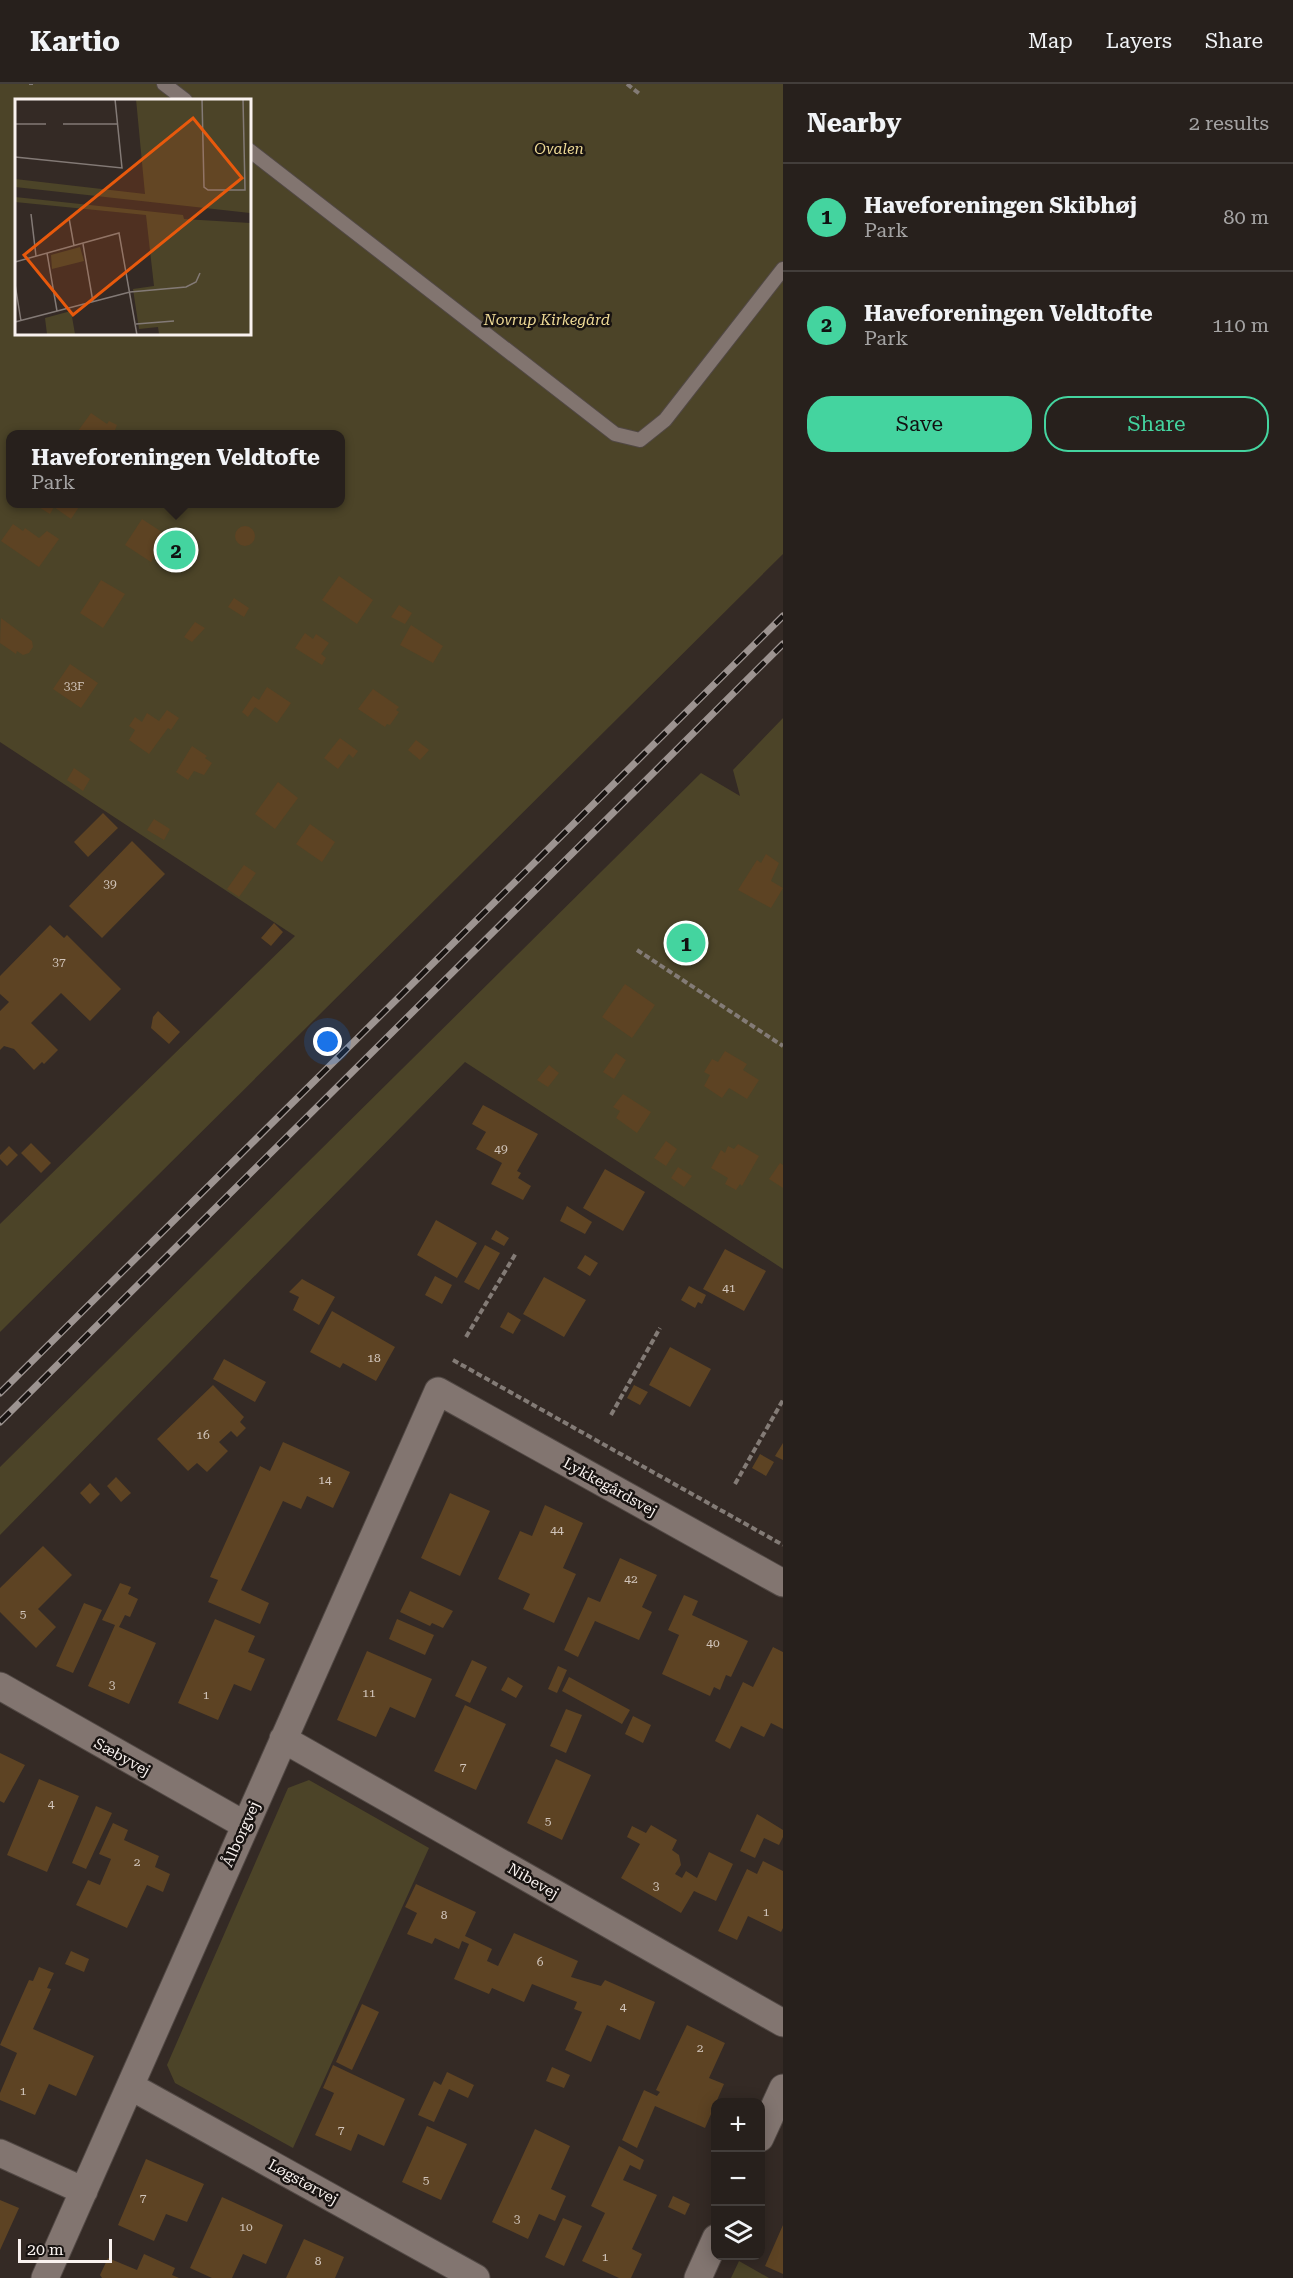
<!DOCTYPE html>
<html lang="en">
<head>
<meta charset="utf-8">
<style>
	:root { --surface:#27201c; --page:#2f2825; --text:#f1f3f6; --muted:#a4a3a3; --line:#433e3b; --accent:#44d49f }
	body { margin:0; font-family:"Roboto Serif",serif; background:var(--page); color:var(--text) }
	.controls { position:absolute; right:18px; bottom:18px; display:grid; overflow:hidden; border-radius:12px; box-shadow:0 3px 15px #0003 }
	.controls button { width:54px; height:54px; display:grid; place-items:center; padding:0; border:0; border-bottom:2px solid var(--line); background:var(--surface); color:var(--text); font:30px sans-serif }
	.scale { position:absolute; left:18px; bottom:15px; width:94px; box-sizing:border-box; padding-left:6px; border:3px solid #f9f2ef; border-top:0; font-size:16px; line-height:21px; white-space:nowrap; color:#f9f2ef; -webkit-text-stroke:4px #181311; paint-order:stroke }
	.you { position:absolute; left:328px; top:958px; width:21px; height:21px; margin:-15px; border:4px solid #fff; border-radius:50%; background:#1a73e8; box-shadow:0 0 0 9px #1a73e833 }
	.badge { display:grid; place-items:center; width:39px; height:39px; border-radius:50%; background:var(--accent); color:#111; font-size:20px; font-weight:700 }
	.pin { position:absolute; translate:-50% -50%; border:3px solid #fff; box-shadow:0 2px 6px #0006 }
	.popup { position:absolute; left:6px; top:346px; width:339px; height:78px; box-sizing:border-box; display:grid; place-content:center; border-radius:12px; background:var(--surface); filter:drop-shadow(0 2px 4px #0005); font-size:20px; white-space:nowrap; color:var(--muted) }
	.popup b { font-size:22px; color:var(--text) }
	.popup::after { content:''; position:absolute; left:50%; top:100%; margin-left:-12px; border:12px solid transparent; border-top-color:var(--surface) }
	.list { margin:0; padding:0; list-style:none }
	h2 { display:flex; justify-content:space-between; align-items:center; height:78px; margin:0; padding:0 24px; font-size:26px }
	h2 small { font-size:20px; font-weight:400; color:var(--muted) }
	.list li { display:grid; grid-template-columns:39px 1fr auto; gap:18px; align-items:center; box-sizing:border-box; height:108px; padding:0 24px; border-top:2px solid var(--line) }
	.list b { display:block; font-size:22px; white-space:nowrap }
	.list p { margin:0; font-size:20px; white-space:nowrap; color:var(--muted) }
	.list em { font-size:20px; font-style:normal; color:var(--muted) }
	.actions { display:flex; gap:12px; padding:18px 24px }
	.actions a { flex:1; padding:14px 0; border:2px solid var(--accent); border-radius:24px; text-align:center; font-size:21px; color:var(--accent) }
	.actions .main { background:var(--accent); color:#111 }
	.icon { flex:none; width:33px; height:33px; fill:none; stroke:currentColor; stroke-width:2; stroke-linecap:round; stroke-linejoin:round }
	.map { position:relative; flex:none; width:783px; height:2194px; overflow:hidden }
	header { display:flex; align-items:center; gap:36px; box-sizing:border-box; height:84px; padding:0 30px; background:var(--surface); border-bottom:2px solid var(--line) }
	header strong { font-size:28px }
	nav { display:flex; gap:33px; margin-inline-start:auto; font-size:21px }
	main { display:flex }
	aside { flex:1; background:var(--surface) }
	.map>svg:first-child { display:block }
	.green { fill:#4c4428; fill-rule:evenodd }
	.building { fill:#5d4323 }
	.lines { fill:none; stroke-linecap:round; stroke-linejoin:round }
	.service-casing { stroke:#514844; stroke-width:16 }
	.minor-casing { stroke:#514844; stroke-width:29 }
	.path { stroke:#837b76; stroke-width:4; stroke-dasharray:6 3; stroke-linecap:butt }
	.service { stroke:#827570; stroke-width:14 }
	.minor { stroke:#827570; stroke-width:27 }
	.rail-casing { stroke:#9d9491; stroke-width:7 }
	.rail { stroke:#181311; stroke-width:4.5; stroke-dasharray:14; stroke-linecap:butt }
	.labels { text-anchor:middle; stroke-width:5; stroke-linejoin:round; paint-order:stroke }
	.number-label { font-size:12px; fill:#d2c6bc }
	.park-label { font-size:15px; font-style:italic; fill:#edd995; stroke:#181311 }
	.street-label { font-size:15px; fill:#f9f2ef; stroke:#181311 }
	.inset-road { fill:none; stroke:#837a76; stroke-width:1.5 }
	.view { fill:#e8590c; fill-opacity:0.15; stroke:#e8590c; stroke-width:3 }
	.inset-edge { fill:none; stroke:#f9f2ef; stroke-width:3 }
</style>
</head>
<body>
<header>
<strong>Kartio</strong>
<nav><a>Map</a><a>Layers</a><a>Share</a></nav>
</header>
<main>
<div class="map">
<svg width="783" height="2194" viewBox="0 0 783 2194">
	<rect width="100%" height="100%" fill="#342a25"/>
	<path class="green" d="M0,0H783V470L0,1248V1140L295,852L0,658ZM16,16H249V249H16ZM11,350H341V420H11Z
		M783,634V1185L465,978L0,1451V1383L701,689L740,712L733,686Z
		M309,1696L429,1764L293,2064L175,1999L167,1981L288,1704Z
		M739,2177L769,2194H731Z"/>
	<path class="building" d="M91,329L107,340L109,337L117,341L115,346L122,350H83L78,347Z
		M34,420H81L71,435L54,423L50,430Z
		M142,435L168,452L151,478L125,461Z
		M13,440L23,447L25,444L39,454L47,447L59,455L39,483L1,457Z
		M235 452a10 10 0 1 1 20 0a10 10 0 1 1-20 0Z
		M339,492L373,516L357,540L322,516Z
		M101,496L125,510L103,544L80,529Z
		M234,514L249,524L244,533L228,523Z
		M399,521L412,529L405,540L391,533Z
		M1,534L32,557L33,563L29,569L23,571L17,567L16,570L0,559Z
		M195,538L205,544L192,558L184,553Z
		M411,541L443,562L433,579L400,561Z
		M305,549L313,555L316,550L329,559L321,570L326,574L322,581L295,564Z
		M70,580L98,599L81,624L53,605Z
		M267,603L291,619L277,639L255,623L248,633L242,628L253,612L259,616Z
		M373,605L399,623L396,626L399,628L390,641L387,640L385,643L358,625Z
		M167,626L179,634L171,646L168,644L149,670L129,656L135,646L129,642L135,633L142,638L147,629L159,637Z
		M340,654L358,667L353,674L349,670L338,685L324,674Z
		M416,656L429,666L420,676L408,666Z
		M192,662L207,672L205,674L212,679L204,691L194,687L188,696L176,688Z
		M74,684L90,695L83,707L67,696Z
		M278,698L298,714L275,745L255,730Z
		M103,729L118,744L88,773L74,758Z
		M154,735L170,745L164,756L147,746Z
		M310,740L335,758L322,778L296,760Z
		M132,757L165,790L102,854L69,822Z
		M766,770L779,779L771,797L783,804L771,824L738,806L757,776L761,779Z
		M244,781L256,789L239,813L227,805Z
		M274,839L283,848L271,862L261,854Z
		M50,841L64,854L67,851L121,905L90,937L61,909L31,939L58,966L44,980L42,978L34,986L14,965L4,962L0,966V927L9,918L0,910V892Z
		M625,900L655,921L632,954L602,933Z
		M158,927L180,948L169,960L151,944L153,933Z
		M725,967L747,980L743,986L759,996L747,1015L729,1004L722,1014L704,1002L710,991L704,988L712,975L718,978Z
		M616,969L626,976L614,995L603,988Z
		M549,981L559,989L548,1003L537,996Z
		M623,1010L651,1028L637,1049L616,1034L620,1027L613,1023Z
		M483,1021L538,1050L517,1087L521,1089L518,1094L531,1102L523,1116L491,1100L502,1079L476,1065L486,1048L472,1040Z
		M666,1057L677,1065L666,1082L654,1074Z
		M31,1059L51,1079L41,1089L21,1069Z
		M738,1060L759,1072L742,1102L740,1100L736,1106L725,1100L728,1094L711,1084L721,1066L725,1069L728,1062L734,1065Z
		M9,1062L18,1071L7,1082L0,1075V1071Z
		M780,1079L783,1081V1104L769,1095Z
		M678,1083L692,1092L684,1103L671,1094Z
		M605,1085L645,1108L623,1147L583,1124Z
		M567,1122L592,1138L585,1150L560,1137Z
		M436,1136L477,1159L457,1194L417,1171Z
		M496,1146L509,1154L504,1162L491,1155Z
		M485,1161L500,1169L479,1206L464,1198Z
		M725,1165L766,1187L744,1227L703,1205Z
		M585,1171L598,1179L590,1192L577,1184Z
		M435,1192L452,1201L442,1220L425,1211Z
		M544,1193L586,1216L564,1253L523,1230Z
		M302,1195L335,1213L319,1241L293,1226L299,1213L289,1208Z
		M689,1202L706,1211L702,1220L698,1218L695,1224L681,1216Z
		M332,1227L395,1263L376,1297L343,1279L340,1284L310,1268Z
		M508,1228L521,1236L513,1250L500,1243Z
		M670,1263L711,1285L690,1323L649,1301Z
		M224,1275L266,1298L255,1318L213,1295Z
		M213,1301L244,1333L240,1338L246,1344L237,1353L231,1347L219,1358L228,1367L207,1388L197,1379L188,1387L157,1355Z
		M634,1301L648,1308L640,1321L627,1314Z
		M283,1358L350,1388L333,1424L307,1412L301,1425L283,1417L241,1506L269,1519L260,1540L208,1518L218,1496L210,1493L260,1382L270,1387Z
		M783,1359V1376L775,1372Z
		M760,1370L774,1378L766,1392L752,1384Z
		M116,1393L131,1409L121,1418L107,1402Z
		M90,1399L100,1410L90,1420L80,1409Z
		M450,1409L490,1427L460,1492L421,1474Z
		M545,1421L583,1439L563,1484L576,1490L554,1539L523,1525L530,1510L498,1495L520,1447L532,1452Z
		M43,1462L72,1491L38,1525L56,1543L36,1564L0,1528V1504Z
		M620,1474L657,1491L642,1523L652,1528L639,1556L595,1537L578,1573L564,1566L588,1513L600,1518Z
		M120,1499L131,1503L128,1510L138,1515L130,1533L125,1531L119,1543L156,1559L129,1620L88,1602L115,1541L102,1536Z
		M410,1507L453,1527L443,1544L432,1539L430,1542L400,1528Z
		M684,1511L698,1517L692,1531L748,1557L731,1593L726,1591L720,1606L714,1603L710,1612L662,1590L679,1551L668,1546Z
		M84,1519L102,1526L73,1589L56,1582Z
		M215,1535L255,1552L248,1568L265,1575L251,1607L234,1600L218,1636L178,1619Z
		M397,1535L434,1551L425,1571L389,1555Z
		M773,1563L783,1568V1645L771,1639L764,1653L741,1642L730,1665L715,1657L743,1598L753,1603Z
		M367,1567L432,1595L415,1634L390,1623L376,1653L337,1636Z
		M472,1576L487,1583L470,1619L455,1612Z
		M558,1582L567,1586L557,1609L548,1605Z
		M508,1593L523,1602L516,1614L501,1606Z
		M569,1593L630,1626L622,1640L562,1607Z
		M465,1621L506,1640L476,1706L434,1687Z
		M566,1625L582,1631L566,1669L550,1662Z
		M633,1632L651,1641L643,1659L625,1650Z
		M0,1669L25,1681L4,1719L0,1717Z
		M556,1675L591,1691L562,1756L527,1739Z
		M39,1695L79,1712L47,1788L7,1771Z
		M96,1722L112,1729L86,1785L72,1779Z
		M757,1730L783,1746V1753L779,1761L764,1754L755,1774L740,1767Z
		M113,1739L128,1746L124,1756L159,1772L155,1783L170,1790L163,1808L147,1801L127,1844L76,1821L88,1796L100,1801L111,1775L99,1770Z
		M651,1741L677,1756L672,1766L679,1771L681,1781L675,1790L682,1794L686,1787L697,1794L709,1768L733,1780L716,1817L694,1807L681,1829L621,1794L640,1760L627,1753L632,1742L646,1749Z
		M763,1777L783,1787V1844L781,1848L748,1832L737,1856L718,1847L747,1785L757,1790Z
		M416,1800L476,1828L465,1852L492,1865L487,1877L498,1882L514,1849L578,1877L571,1893L601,1902L605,1896L655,1918L640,1956L607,1941L591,1978L565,1966L582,1928L574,1925L577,1918L532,1900L524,1918L492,1904L489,1910L454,1895L469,1860L462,1857L459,1865L435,1854L432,1860L407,1850L417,1829L405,1823Z
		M71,1867L89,1875L84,1888L65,1880Z
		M39,1883L54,1889L47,1904L51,1905L33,1945L94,1972L76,2012L49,2000L35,2031L0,2016V2009L17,1969L0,1961L29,1896L33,1897Z
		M362,1920L379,1928L352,1986L336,1978Z
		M687,1941L725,1959L709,1994L724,2000L705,2044L655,2022L637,2064L622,2056L644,2006L657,2012L660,2008L656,2006Z
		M333,1981L405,2015L384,2062L358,2050L351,2067L315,2051L334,2009L323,2004Z
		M552,1983L570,1991L564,2004L546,1997Z
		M447,1988L474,2001L468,2014L449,2005L434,2038L418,2031L434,1997L441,2001Z
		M427,2042L467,2060L441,2116L402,2098Z
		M535,2045L570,2062L551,2105L566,2112L555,2137L539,2130L528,2155L492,2138Z
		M619,2062L644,2076L640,2086L630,2081L623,2096L657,2111L632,2165L642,2170L631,2194H619L582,2177L605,2129L591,2122Z
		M146,2075L204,2100L187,2138L166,2130L154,2157L118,2141Z
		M673,2112L690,2120L685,2131L668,2123Z
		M222,2113L283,2141L266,2180L243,2170L232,2194H212L190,2184Z
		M0,2116L19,2124L0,2166Z
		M563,2134L582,2142L564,2182L545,2173Z
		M783,2141V2190L765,2182Z
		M304,2155L344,2173L335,2194H286Z
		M144,2170L175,2184L172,2191L179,2194H102L100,2191L108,2174L137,2186Z"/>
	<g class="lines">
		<g class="service-casing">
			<path id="service" d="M164,0L185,16
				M249,66L615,350L640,356L665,336L783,185"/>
		</g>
		<g class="minor-casing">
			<path id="minor" d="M0,1602L245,1741
				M283,1655L783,1939
				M130,2002L476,2194
				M760,2054L783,2004
				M0,2069L84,2107
				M45,2194L438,1307L783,1499
				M698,2194L716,2154"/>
		</g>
		<path class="path" d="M627,0L641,11
			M31,1V0
			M637,866L783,962
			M466,1253L516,1169
			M453,1276L783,1461
			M611,1331L660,1244
			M735,1400L783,1316"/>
		<use href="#service" class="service"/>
		<use href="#minor" class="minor"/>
		<g class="rail-casing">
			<path id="rail" d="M0,1309L783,532
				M0,1338L783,560"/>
		</g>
		<use href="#rail" class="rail"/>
	</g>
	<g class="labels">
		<g class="number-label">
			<text x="74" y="606">33F</text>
			<text x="110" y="804">39</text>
			<text x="59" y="882">37</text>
			<text x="501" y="1069">49</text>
			<text x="729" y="1208">41</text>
			<text x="374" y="1278">18</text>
			<text x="203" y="1355">16</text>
			<text x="325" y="1400">14</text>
			<text x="557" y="1450">44</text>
			<text x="631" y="1499">42</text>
			<text x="23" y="1534">5</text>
			<text x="713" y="1563">40</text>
			<text x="112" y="1605">3</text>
			<text x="369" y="1613">11</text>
			<text x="206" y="1615">1</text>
			<text x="463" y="1687">7</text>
			<text x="51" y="1724">4</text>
			<text x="548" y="1741">5</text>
			<text x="137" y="1782">2</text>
			<text x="656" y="1806">3</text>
			<text x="766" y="1832">1</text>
			<text x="444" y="1835">8</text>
			<text x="540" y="1882">6</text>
			<text x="623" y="1927">4</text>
			<text x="700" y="1968">2</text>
			<text x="23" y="2011">1</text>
			<text x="341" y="2050">7</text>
			<text x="426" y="2100">5</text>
			<text x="143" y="2118">7</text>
			<text x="517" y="2139">3</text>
			<text x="246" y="2147">10</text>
			<text x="605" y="2177">1</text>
			<text x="318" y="2181">8</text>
		</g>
		<g class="park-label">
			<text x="559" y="70">Ovalen</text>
			<text x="547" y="241">Novrup Kirkegård</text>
		</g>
		<g class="street-label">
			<text transform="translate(610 1403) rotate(29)" y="5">Lykkegårdsvej</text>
			<text transform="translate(122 1673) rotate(29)" y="5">Sæbyvej</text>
			<text transform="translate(241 1750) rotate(-66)" y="5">Ålborgvej</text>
			<text transform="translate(533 1797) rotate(30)" y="5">Nibevej</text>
			<text transform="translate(303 2098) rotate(29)" y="5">Løgstørvej</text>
		</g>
	</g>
	<g transform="translate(15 15)">
		<rect width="236" height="236" fill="#342a25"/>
		<path d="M121,0H235V114L0,88V80L130,95ZM0,98L168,116L169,120L235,124V235H144L143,228L124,230L118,190L139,187L131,116L0,103ZM65,148L69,162L37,170L36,156ZM56,212L60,235H32L30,219Z" fill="#4c4428"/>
		<path class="inset-road" d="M187,0L189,88L193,91H230L228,0M0,25H31M48,25H103M0,58L107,69L100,0M16,115L21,157M54,119L59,147M68,145L78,203M32,154L42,212M0,163L104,134L122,236M0,185L6,222M0,223L115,193L171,188L181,183L185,174M121,225L159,222"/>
		<path class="view" d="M178,19L227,79L58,216L9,156Z"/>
		<rect width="236" height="236" class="inset-edge"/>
	</g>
</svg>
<div class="controls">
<button>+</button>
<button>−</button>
<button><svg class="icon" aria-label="layers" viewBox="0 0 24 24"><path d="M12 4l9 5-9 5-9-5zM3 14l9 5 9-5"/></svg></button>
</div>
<div class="scale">20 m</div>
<div class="you"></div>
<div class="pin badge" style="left:686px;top:859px">1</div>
<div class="pin badge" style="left:176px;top:466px">2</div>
<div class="popup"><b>Haveforeningen Veldtofte</b>Park</div>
</div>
<aside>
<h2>Nearby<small>2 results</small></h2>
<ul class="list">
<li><span class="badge">1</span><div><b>Haveforeningen Skibhøj</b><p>Park</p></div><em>80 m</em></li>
<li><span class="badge">2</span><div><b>Haveforeningen Veldtofte</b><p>Park</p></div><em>110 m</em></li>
</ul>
<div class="actions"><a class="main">Save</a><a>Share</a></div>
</aside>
</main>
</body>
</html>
